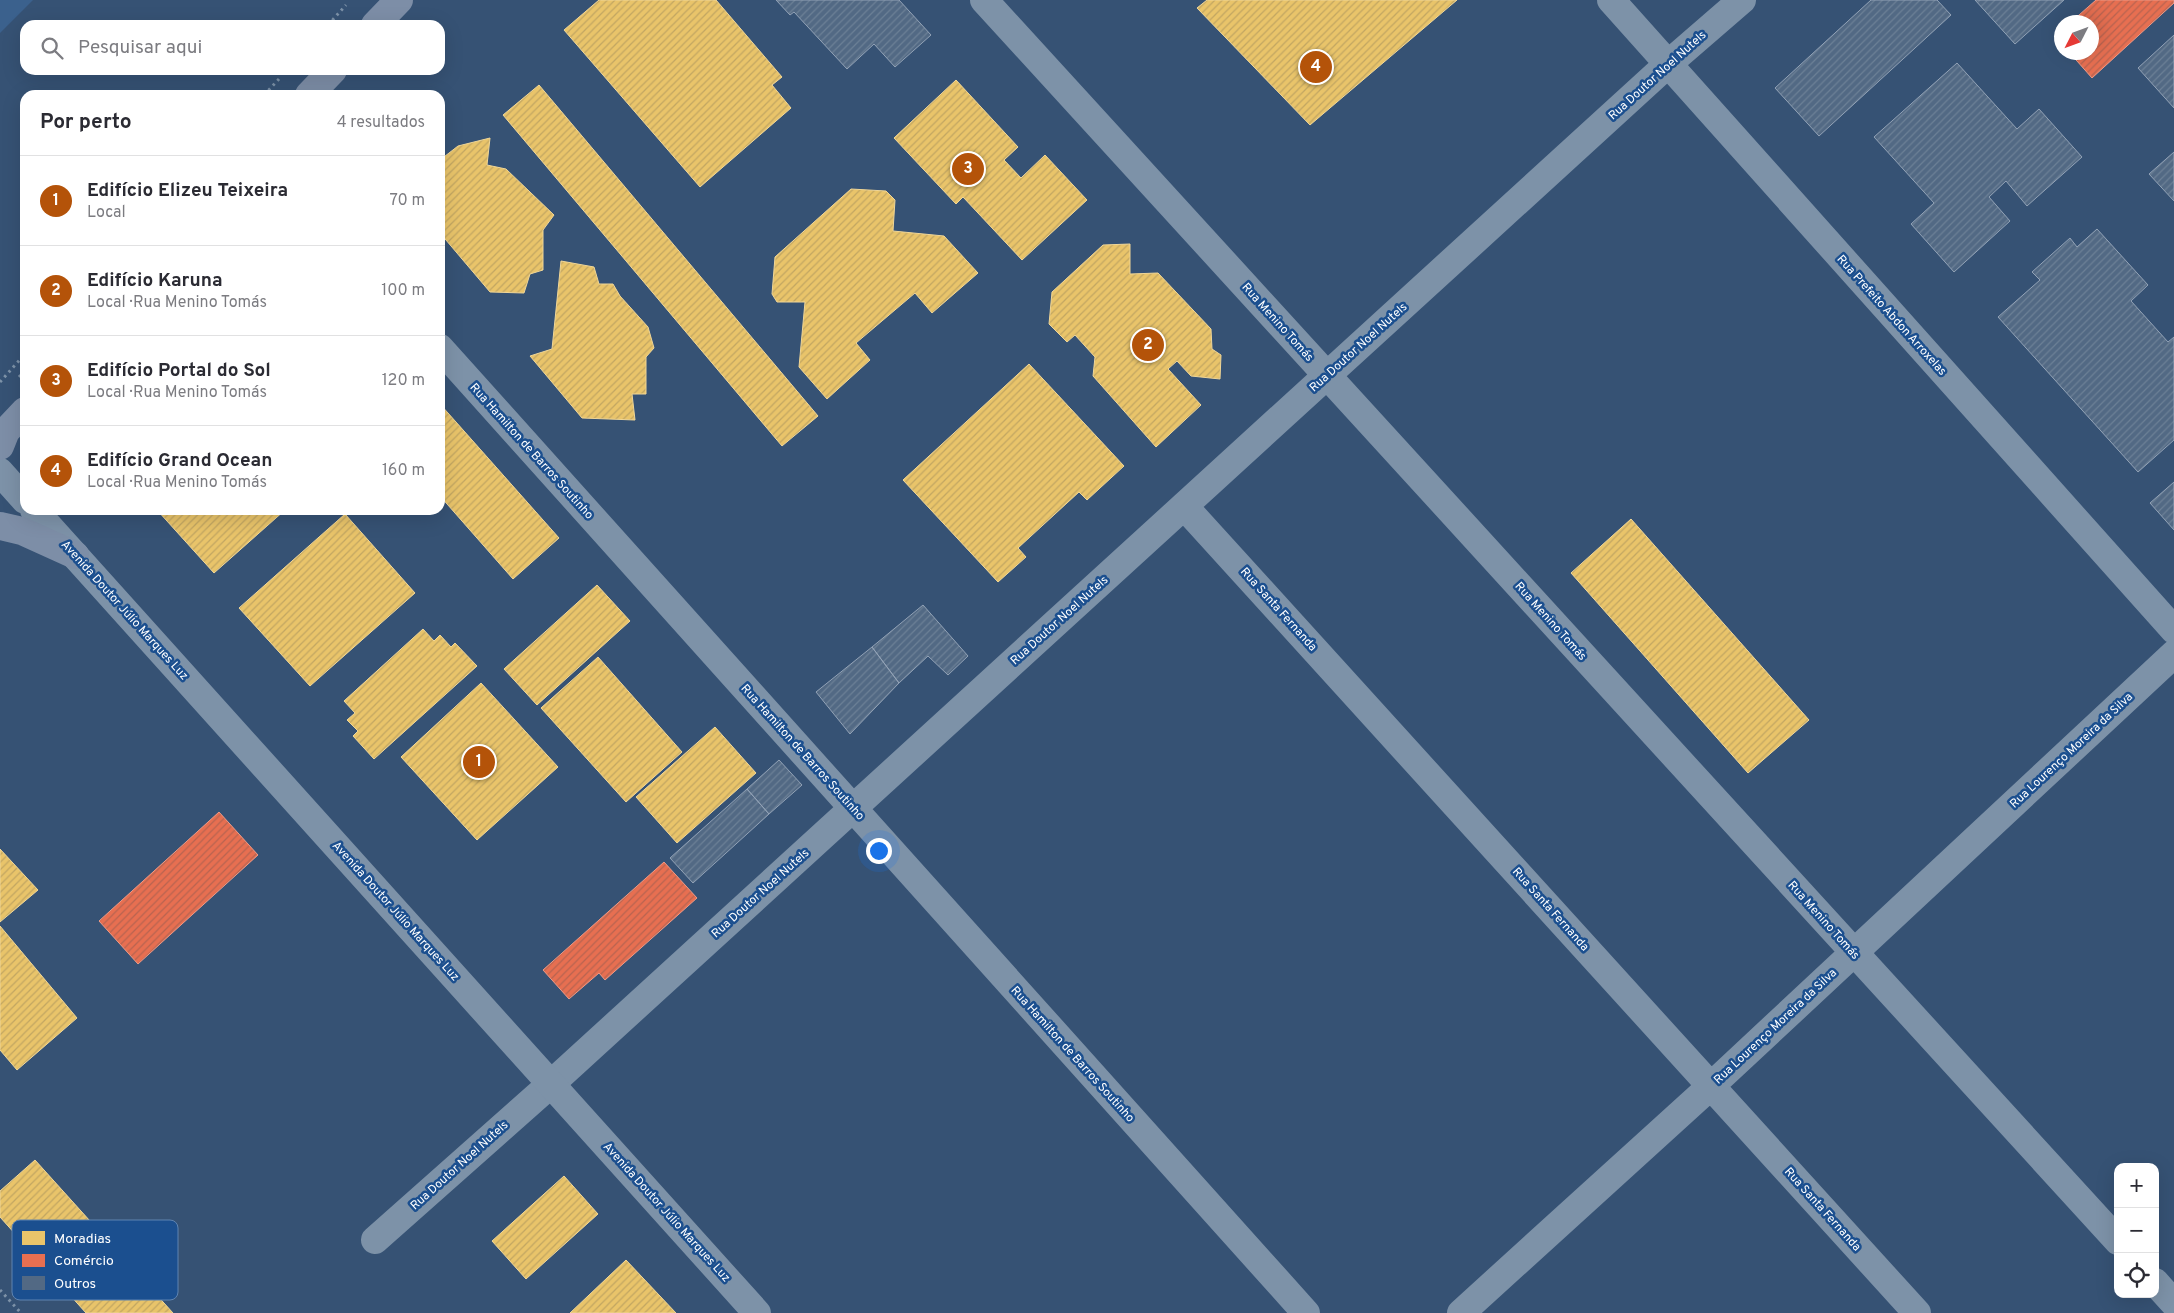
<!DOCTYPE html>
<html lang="pt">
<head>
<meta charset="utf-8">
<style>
	:root { --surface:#fff; --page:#f7f7f7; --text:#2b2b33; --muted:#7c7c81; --line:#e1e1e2; --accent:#b45309 }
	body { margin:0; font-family:Overpass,sans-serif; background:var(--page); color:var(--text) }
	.controls { position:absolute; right:15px; bottom:15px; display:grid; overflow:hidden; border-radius:10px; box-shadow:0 5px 20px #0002 }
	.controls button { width:45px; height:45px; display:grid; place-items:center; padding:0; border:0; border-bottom:1px solid var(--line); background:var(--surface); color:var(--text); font:25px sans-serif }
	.compass { position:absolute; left:2054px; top:15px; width:45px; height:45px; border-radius:50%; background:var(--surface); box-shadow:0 5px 20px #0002; rotate:228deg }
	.you { position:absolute; left:878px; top:850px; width:18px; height:18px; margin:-12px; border:4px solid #fff; border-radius:50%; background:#1a73e8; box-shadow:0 0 0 8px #1a73e833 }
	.badge { display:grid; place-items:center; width:32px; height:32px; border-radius:50%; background:var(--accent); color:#fff; font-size:16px; font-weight:700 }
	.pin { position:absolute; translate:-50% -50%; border:2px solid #fff; box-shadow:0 1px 5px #0006 }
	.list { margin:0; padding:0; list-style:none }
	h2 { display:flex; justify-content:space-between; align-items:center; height:65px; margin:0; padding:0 20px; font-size:21px }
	h2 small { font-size:16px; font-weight:400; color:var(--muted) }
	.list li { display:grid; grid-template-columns:32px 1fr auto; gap:15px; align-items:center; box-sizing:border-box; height:90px; padding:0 20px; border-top:1px solid var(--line) }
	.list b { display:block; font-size:19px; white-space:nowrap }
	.list p { margin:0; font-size:16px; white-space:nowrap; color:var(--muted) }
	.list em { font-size:16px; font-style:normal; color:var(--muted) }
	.icon { flex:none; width:28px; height:28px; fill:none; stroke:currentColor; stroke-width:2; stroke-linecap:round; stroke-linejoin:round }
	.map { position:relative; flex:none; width:2174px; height:1313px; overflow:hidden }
	.search { position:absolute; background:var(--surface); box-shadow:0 5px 20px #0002; left:20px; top:20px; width:425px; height:55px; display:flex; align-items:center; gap:12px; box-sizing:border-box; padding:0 18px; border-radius:15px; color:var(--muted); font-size:19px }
	.panel { position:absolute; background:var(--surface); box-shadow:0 5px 20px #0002; left:20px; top:90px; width:425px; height:425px; border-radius:15px }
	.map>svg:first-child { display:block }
	.water { fill:#3b618d }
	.homes { fill:url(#homes-hatch); stroke:#f0d697 }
	.shops { fill:url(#shops-hatch); stroke:#ee9a85 }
	.building { fill:url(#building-hatch); stroke:#92a2b6 }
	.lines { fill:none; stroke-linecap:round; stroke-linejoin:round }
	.path { stroke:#7d92a8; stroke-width:3; stroke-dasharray:2.5 4; stroke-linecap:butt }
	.minor { stroke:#7d92a8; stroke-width:28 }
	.tertiary { stroke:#7d92a8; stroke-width:28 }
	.primary { stroke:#7d8ea7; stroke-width:28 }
	.labels { text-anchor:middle; stroke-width:5; stroke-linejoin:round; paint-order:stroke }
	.street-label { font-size:12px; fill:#fff; stroke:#1b4f8f }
	.key { fill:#1b4f8f; stroke:#5f84b1; stroke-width:1 }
	.key-label { font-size:14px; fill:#fff }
</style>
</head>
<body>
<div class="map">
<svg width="2174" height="1313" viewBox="0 0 2174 1313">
	<defs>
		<pattern id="homes-hatch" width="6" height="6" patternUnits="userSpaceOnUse" patternTransform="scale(1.25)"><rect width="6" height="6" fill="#e9c46a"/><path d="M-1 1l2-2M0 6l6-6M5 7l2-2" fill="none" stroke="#c2a662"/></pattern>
		<pattern id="shops-hatch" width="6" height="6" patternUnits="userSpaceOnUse" patternTransform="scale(1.25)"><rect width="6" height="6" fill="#e76f51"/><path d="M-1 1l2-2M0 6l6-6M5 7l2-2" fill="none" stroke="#b86450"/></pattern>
		<pattern id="building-hatch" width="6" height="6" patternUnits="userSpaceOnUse" patternTransform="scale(1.25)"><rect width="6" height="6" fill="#526984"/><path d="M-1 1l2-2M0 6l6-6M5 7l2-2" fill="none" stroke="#6c8096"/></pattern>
	</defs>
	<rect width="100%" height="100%" fill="#365274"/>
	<path class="water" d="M0,0H33L0,33Z"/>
	<path class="homes" d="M599,0H716L782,77L772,85L791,108L700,187L564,30Z
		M1207,0H1457L1310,125L1197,8Z
		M956,80L1018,147L1004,160L1021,178L1045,155L1087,200L1022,260L963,197L956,204L894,138Z
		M539,85L818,416L782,446L503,115Z
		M490,138L487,165L506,169L554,215L543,230V270L530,274L524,293L490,292L440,233V160L458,146Z
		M851,189L886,191L895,200L893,231L944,236L978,273L932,313L915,293L856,343L870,360L827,399L799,367L805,302H777L772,294L775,257Z
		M1130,244V274L1158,273L1211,329L1212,349L1221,355L1220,379L1191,376L1177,361L1168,369L1201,405L1156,447L1093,376L1095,357L1075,335L1067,342L1049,324L1052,292L1103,245Z
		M561,261L594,267L599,284H613L620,296L648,327L654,348L646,357V394H632L635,420L582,418L530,356L552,349Z
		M1029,364L1124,466L1087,500L1079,492L1018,548L1026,557L998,582L903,480Z
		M440,404L559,538L513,579L440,496Z
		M157,510H285L214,573Z
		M345,514L415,593L310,686L239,608Z
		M1631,519L1809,720L1748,773L1571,573Z
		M597,585L630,621L537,705L504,669Z
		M423,629L434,641L440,635L451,647L455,643L477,666L374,759L353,736L358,731L347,720L355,713L344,701Z
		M598,657L682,752L626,802L541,708Z
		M481,683L558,767L477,840L401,757Z
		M715,727L756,773L677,843L636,797Z
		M0,849L38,890L0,922Z
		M0,926L77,1018L17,1070L0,1050Z
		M35,1160L173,1313H86L0,1217V1191Z
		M564,1176L598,1214L526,1279L492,1241Z
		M626,1260L676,1313H570Z"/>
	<path class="shops" d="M2096,0H2174V3L2092,78L2069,52H2092V22H2071Z
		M2062,31V44L2055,37Z
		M219,812L258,855L138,964L99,921Z
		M664,862L697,898L605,980L599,973L569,999L543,970Z"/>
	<path class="building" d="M776,0H899L931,35L895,67L874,44L847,69L794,12L790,15Z
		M1871,0H1937L1951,15L1819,136L1775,88Z
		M1975,0H2064L2015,44Z
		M2174,35V108L2138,68Z
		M1957,63L2017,129L2039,109L2082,157L2027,206L2006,181L1989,197L2010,221L1954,272L1911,224L1934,203L1874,137Z
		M2174,152V201L2149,174Z
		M2097,229L2148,285L2131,301L2168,342L2174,337V440L2138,472L1998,317L2040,280L2032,272L2070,238L2077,247Z
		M2174,482V530L2150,503Z
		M923,605L968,656L948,675L928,656L899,683L872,647Z
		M872,647L899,683L850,734L816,692Z
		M779,760L802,785L769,814L747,789Z
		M747,789L769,814L693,883L670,858Z"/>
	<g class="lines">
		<path class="path" d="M328,25L346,5
			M264,95L279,79
			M19,377L25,370
			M0,382L25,354
			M0,1290L21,1313"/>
		<path class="minor" d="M984,0L2118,1241
			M1611,0L2174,630
			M440,348L1306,1313
			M1184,506L1917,1313
			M375,1240L552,1083L1668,64L1742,0
			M2155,1282L2174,1303
			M1461,1313L1712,1085L2174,654"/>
		<path class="tertiary" d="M0,472L25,500
			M34,510L757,1313"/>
		<path class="primary" d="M375,25L399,0
			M309,95L333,70
			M0,446L6,431L25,411
			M0,526L22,531L75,555"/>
	</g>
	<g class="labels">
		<g class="street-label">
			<text transform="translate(1657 75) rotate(-42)" y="4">Rua Doutor Noel Nutels</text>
			<text transform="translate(1892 315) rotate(48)" y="4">Rua Prefeito Abdon Arroxelas</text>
			<text transform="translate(1278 322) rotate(48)" y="4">Rua Menino Tomás</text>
			<text transform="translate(1358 347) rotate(-42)" y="4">Rua Doutor Noel Nutels</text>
			<text transform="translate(532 451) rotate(48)" y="4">Rua Hamilton de Barros Soutinho</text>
			<text transform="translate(1279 609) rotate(48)" y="4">Rua Santa Fernanda</text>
			<text transform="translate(125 610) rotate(48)" y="4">Avenida Doutor Júlio Marques Luz</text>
			<text transform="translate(1059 620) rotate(-42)" y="4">Rua Doutor Noel Nutels</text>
			<text transform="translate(1551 621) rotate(48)" y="4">Rua Menino Tomás</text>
			<text transform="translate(2071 750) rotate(-43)" y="4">Rua Lourenço Moreira da Silva</text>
			<text transform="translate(803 752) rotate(48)" y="4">Rua Hamilton de Barros Soutinho</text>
			<text transform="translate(760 893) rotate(-42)" y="4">Rua Doutor Noel Nutels</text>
			<text transform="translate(1551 909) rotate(48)" y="4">Rua Santa Fernanda</text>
			<text transform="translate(396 911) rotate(48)" y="4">Avenida Doutor Júlio Marques Luz</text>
			<text transform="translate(1824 920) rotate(48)" y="4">Rua Menino Tomás</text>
			<text transform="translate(1775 1026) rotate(-43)" y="4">Rua Lourenço Moreira da Silva</text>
			<text transform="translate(1073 1054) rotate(48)" y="4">Rua Hamilton de Barros Soutinho</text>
			<text transform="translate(459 1165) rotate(-42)" y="4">Rua Doutor Noel Nutels</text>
			<text transform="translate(1823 1209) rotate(48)" y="4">Rua Santa Fernanda</text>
			<text transform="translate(667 1212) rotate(48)" y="4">Avenida Doutor Júlio Marques Luz</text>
		</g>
	</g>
	<rect x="12" y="1220" width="166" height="80" rx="8" class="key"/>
	<rect x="22" y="1231" width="23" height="14" fill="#e9c46a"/>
	<rect x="22" y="1254" width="23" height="13" fill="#e76f51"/>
	<rect x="22" y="1276" width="23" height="14" fill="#526984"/>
	<g class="key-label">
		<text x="54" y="1243">Moradias</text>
		<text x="54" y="1265">Comércio</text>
		<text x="54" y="1288">Outros</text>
	</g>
</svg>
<div class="controls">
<button>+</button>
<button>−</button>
<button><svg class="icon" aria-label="locate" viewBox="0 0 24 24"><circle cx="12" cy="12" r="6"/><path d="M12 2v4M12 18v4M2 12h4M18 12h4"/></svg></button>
</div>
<svg class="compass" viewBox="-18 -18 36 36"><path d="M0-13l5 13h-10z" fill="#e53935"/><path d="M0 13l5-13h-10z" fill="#7c7c81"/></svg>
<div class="you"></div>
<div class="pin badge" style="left:479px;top:762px">1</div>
<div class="pin badge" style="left:1148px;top:345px">2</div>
<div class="pin badge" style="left:968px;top:169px">3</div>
<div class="pin badge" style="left:1316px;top:67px">4</div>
<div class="search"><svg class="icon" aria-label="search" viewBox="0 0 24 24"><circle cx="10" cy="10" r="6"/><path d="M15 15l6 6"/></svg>Pesquisar aqui</div>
<section class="panel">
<h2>Por perto<small>4 resultados</small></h2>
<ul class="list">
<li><span class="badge">1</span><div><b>Edifício Elizeu Teixeira</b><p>Local</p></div><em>70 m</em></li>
<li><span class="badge">2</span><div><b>Edifício Karuna</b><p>Local · Rua Menino Tomás</p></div><em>100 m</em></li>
<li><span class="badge">3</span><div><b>Edifício Portal do Sol</b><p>Local · Rua Menino Tomás</p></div><em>120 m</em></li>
<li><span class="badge">4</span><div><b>Edifício Grand Ocean</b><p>Local · Rua Menino Tomás</p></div><em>160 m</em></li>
</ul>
</section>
</div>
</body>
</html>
